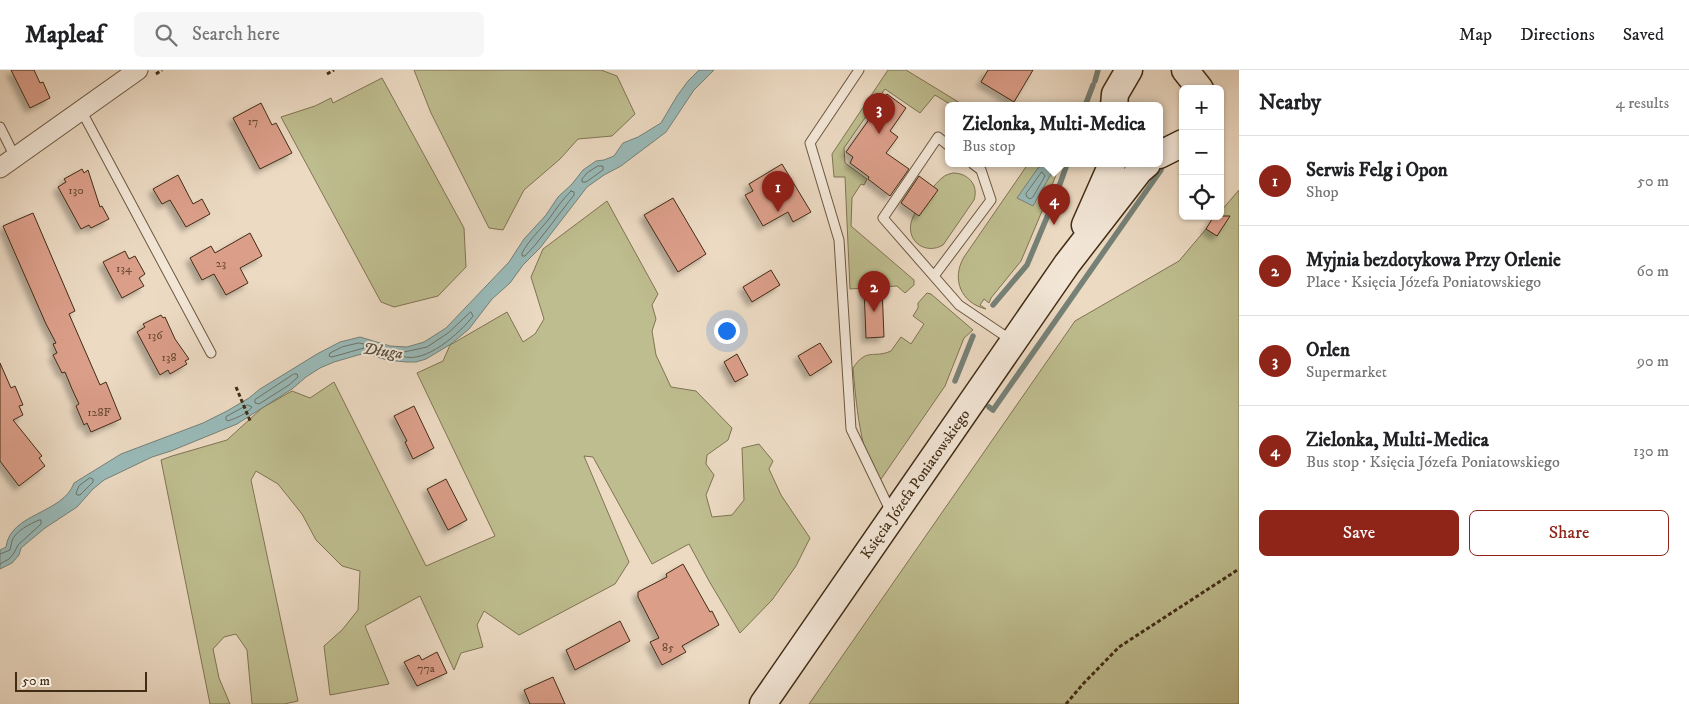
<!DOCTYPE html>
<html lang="en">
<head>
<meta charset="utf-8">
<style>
	:root { --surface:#fff; --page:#f6f6f6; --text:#202124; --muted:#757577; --line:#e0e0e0; --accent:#8f2418 }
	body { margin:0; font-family:"IM FELL DW Pica",serif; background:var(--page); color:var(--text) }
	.controls { position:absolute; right:15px; top:15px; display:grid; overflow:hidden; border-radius:8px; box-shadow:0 1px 4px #0004 }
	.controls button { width:45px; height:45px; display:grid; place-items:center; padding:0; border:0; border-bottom:1px solid var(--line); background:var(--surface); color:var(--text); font:25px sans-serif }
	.scale { position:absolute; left:15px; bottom:12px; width:132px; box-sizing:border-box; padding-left:5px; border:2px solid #412c15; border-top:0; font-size:14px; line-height:18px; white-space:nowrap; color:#412c15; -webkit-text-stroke:4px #f3e7d8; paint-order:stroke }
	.you { position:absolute; left:726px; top:260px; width:18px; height:18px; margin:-12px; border:4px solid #fff; border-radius:50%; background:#1a73e8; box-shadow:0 0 0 8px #1a73e833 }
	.badge { display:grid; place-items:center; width:32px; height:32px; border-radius:50%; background:var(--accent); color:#fff; font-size:16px; font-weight:700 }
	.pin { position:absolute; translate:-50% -41px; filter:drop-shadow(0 1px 2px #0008) }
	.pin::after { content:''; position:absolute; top:26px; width:18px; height:15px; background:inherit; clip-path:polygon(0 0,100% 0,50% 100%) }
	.popup { position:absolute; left:945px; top:32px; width:218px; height:65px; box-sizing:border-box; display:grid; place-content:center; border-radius:8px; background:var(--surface); filter:drop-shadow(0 1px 4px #0005); font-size:16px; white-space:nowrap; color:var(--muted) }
	.popup b { font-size:19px; color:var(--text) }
	.popup::after { content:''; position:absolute; left:50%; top:100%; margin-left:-10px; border:10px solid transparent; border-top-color:var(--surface) }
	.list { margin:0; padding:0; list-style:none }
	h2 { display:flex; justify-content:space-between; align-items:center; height:65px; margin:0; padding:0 20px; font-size:21px }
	h2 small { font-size:16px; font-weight:400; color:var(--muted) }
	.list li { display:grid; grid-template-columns:32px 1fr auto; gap:15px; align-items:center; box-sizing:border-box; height:90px; padding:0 20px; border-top:1px solid var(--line) }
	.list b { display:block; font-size:19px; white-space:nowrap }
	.list p { margin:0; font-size:16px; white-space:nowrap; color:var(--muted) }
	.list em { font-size:16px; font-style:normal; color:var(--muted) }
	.actions { display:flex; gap:10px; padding:15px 20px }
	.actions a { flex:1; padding:11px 0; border:1px solid var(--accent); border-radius:8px; text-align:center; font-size:18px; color:var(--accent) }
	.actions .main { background:var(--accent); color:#fff }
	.icon { flex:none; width:28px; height:28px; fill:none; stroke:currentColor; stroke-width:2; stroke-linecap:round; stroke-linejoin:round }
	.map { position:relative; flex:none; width:1239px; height:634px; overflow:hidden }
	header { display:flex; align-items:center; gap:30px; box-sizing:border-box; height:70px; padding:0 25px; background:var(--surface); border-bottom:1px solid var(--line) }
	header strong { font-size:24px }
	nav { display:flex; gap:28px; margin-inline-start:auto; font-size:18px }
	.search { width:350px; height:45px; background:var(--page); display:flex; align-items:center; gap:12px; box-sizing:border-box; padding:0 18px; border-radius:8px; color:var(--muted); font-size:19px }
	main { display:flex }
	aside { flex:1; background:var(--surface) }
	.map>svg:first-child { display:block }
	.green { fill:#bebd8f; stroke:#807452 }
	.water { fill:#99bab9; stroke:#768177 }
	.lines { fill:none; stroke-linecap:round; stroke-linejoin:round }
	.shore { stroke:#6d7367; stroke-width:1 }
	.stream { stroke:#768177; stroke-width:5.5 }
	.building { fill:#db9e89; stroke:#412c15; filter:url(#shadow) }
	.lane-casing { stroke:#6c5840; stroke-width:11 }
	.street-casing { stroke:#6c5840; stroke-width:21 }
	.secondary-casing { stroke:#412c15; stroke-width:29 }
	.path { stroke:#412c15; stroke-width:3; stroke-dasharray:4 2.5; stroke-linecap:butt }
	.lane { stroke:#f3e7d8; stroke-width:9 }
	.street { stroke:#f3e7d8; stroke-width:19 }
	.secondary { stroke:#f3e7d8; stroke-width:26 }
	.labels { text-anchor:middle; stroke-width:4; stroke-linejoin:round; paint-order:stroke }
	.number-label { font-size:12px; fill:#684832 }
	.street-label { font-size:15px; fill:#412c15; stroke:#f3e7d8 }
	.water-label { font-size:16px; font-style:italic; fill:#57503e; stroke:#f3e7d8 }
</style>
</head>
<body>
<header>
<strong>Mapleaf</strong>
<div class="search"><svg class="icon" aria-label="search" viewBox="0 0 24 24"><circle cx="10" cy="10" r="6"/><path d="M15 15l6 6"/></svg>Search here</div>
<nav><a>Map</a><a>Directions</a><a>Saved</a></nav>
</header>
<main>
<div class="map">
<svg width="1239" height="634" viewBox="0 0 1239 634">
	<defs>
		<filter id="shadow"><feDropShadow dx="-4.5" dy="4.5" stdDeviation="2.5" flood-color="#0004"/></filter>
	</defs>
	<rect width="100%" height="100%" fill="#ecdac3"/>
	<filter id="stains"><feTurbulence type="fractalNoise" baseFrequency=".004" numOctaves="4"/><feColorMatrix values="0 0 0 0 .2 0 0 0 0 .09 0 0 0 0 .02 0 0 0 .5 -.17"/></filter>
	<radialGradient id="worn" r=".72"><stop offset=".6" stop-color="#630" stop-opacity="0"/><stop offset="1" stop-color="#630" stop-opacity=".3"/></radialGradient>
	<path class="green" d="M414,0H601L617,6L635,44L612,66L578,69L560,89L524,120L503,160L489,158L431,43Z
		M888,0H906L965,36H953L935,25L920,43L885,19L844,78L845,93L867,109L864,115L861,114L852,128L851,156L914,210V215L905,223L897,216L850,219L845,107H834L832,84Z
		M382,8L464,158L466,197L438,226L394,237L381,232L281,47L315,36L331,28L333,33Z
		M1028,94H1060L1045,134L1021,191L991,228L989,233L984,229L980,235L986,239C961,233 951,209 964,187Z
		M953,103C968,103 979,115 974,130L943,175C926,185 907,172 911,153C913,142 934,114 942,108C945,105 949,104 953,103Z
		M1239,120V634H809L1075,251L1179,191L1217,146H1220V142Z
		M607,131L658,224L652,235L656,249L652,261L656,285L671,317L696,321L732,358L728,370L707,385L706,394L714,405L706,425L712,447L732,445L744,430L742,378L759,374L773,391L769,399L781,425L810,468L796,496L772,530L740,563L709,511L689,474L652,494L593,387L584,386L629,492L615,514L519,565L484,541L477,555L483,577L461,583L454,600L420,526L365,556L389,614L330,625L324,576L342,560L358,540L360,501L342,496L316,470L302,444L278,414L256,401L251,410L298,631L284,634H252L247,580L236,564L224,567L213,579L219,608L230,634H210L161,390L172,386L227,370L262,338L292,321L310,328L334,312L426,496L495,466L417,303L443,291L450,275L507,242L523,272L535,264L544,249L531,207L543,179Z
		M927,223L931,224L973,260L964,268L945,316L879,412C860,385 856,331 853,298C867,277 873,289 891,281L901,267L911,274L924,254L913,246L918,238V233Z"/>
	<path class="water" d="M699,0H714L694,20L666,62L621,96L604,105L587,117L540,178L523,195L510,213L492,229L469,259L451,274L426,289L416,292H406L387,290L365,283L334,292L320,298L306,307L292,319L237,354L171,381L152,387L104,410L93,419L77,437L45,458L21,478L19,485L12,493L0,499V480L6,477C10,443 63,444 74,413L121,384L203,353L227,341L249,328L260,319L317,284L340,272L360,267L390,276L407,277L424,272L446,258L509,192L524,169L546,145L558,127L572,114L583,100L596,91L604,90L614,86L623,73L638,67L661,53L677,26L688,11Z
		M1045,94L1052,96L1051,104L1033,136L1017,128L1038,98Z"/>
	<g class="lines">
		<path class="shore" d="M598,96H603V100L586,112H582V109L587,103Z
			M1042,102L1045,106L1033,127L1030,129L1027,127L1026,124Z
			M571,121L574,122V125L536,174L525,186H522V183C529,170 540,160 549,149C556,139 562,130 571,121Z
			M471,242L473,246C461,262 425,295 402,286L404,282L427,277L448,263Z
			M359,273L364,274V278L332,287L329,286L330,283L342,277Z
			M294,304H297L298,307L289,315L259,334L255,333V330Z
			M248,335L252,337C247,344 236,348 228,351L226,350V347Z
			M90,408L93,409V412L80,425H77L76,423L79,416Z
			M0,484L10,480C11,477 11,474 12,471C15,461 30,454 39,450H41V454L18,475L14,483L9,489L0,494"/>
		<path class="stream" d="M1095,11L1098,0
			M1085,36L1093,15
			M993,235L1027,195L1055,128L1067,94
			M955,311L973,266
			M989,337L993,340L1161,100"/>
	</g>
	<path class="building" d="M11,0H34L40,13L43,12L50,28L30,38Z
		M988,0H1033L1014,32L981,12Z
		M887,24L906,38L890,61L898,67L886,83L909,99L890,126L868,109L869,107L850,93L853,87L846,82Z
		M261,33L272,55L276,53L292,83L260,99L233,48Z
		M782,94L811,142L793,152L788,142L763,156L745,125L753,121L749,114Z
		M82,99L84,103L88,100L100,137L102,136L109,149L91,158L89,155L81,159L58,117L66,112L64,109Z
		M178,105L193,134L202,129L210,144L186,157L170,130L162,134L153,119Z
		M919,106L938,120L919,146L901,133Z
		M673,128L706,184L678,202L644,145Z
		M33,143L75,241L69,244L100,315L106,312L121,349L91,362L87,353L84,355L76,336L79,334L72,319L65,302L62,303L53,285L57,283L53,274L56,273L46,254L3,156Z
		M1214,146H1230L1217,166L1206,159Z
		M250,163L262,186L240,198L248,213L226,225L214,204L202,210L190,188L211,176L215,183Z
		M125,181L129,189L135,186L145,204L139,208L144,216L122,228L103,192Z
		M771,200L780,215L752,232L743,217Z
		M882,217L884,267L866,268L864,218Z
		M161,245L163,248L165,247L175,269L189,289L185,291L187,294L170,304L168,300L160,305L137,262L145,257L143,254Z
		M820,273L832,292L810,306L798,286Z
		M737,284L748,305L735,312L724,292Z
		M0,293L11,318L15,316L23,335L19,336L23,345L13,350L42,386L39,388L45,396L19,416L0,391Z
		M414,336L434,378L413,389L405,372L407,371L394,346Z
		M446,409L467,450L448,460L427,419Z
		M683,494L710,542L712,541L719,555L682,576L686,582L662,595L650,572L659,568L638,527V522L667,507L666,504Z
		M620,551L630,571L575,600L566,580Z
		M437,582L447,603L417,616L404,592L419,585L422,590Z
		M553,607L565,634H530L524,620Z"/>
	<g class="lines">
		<g class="lane-casing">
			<path id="lane" d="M859,0L810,73L839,170L851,359L891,442
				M81,40L211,283
				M0,57L15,87
				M949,76L938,67L883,148L959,235L1011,270
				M934,206L991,130L981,100L973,94"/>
		</g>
		<g class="street-casing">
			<path id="street" d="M0,98L138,0"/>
		</g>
		<g class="secondary-casing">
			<path id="secondary" d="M1185,0L1200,19
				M1114,36L1115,24L1129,0
				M1159,85L1183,73
				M1085,155L1112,94
				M763,634L1067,194L1139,101L1147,94"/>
		</g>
		<path class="path" d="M156,4L162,0
			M327,4L334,0
			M236,317L251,353
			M1066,634L1083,614L1119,577L1239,499"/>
		<use href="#lane" class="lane"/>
		<use href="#street" class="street"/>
		<use href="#secondary" class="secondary"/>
	</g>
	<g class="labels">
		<g class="number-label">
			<text x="253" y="55">17</text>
			<text x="76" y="124">130</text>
			<text x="221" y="197">23</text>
			<text x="124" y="202">134</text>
			<text x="155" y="269">136</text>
			<text x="169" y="291">138</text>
			<text x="99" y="346">128F</text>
			<text x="668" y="581">85</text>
			<text x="426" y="602">77a</text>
		</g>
		<g class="street-label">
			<text transform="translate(915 414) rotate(-55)" y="5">Księcia Józefa Poniatowskiego</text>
		</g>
		<g class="water-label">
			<text transform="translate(383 280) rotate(8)" y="6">Długa</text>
		</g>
	</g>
	<rect width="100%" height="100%" filter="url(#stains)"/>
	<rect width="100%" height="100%" fill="url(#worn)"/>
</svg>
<div class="controls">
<button>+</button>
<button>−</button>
<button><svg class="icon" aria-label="locate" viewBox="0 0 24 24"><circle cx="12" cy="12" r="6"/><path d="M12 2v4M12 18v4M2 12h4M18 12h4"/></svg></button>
</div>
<div class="scale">50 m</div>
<div class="you"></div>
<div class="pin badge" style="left:778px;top:142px">1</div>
<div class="pin badge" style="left:874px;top:242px">2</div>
<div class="pin badge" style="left:879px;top:64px">3</div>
<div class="pin badge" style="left:1054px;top:155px">4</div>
<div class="popup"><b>Zielonka, Multi-Medica</b>Bus stop</div>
</div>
<aside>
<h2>Nearby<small>4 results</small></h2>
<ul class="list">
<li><span class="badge">1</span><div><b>Serwis Felg i Opon</b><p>Shop</p></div><em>50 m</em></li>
<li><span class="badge">2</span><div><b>Myjnia bezdotykowa Przy Orlenie</b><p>Place · Księcia Józefa Poniatowskiego</p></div><em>60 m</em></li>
<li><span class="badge">3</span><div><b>Orlen</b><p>Supermarket</p></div><em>90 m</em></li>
<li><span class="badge">4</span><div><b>Zielonka, Multi-Medica</b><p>Bus stop · Księcia Józefa Poniatowskiego</p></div><em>130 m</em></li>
</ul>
<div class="actions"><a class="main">Save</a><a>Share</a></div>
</aside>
</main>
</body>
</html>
